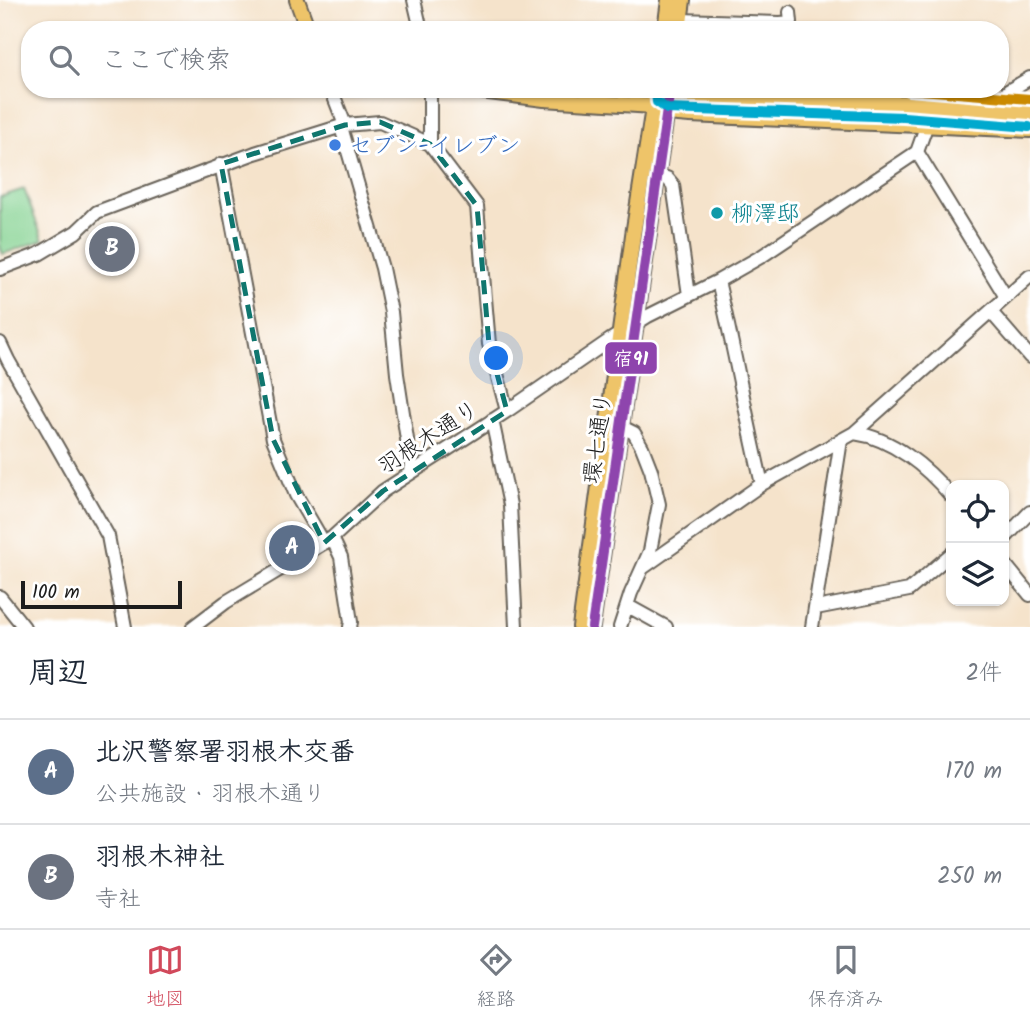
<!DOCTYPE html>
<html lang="ja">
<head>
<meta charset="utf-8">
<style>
	:root { --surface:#fff; --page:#f6f6f7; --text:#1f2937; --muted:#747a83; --line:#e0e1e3; --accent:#d1495b }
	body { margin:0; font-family:Kalam,"Klee One",sans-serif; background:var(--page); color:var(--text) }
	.controls { position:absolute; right:21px; bottom:21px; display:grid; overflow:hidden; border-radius:14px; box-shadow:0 2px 5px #0004 }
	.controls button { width:63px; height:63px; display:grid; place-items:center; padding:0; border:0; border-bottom:2px solid var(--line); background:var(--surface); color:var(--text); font:35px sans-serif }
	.scale { position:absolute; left:21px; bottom:18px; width:161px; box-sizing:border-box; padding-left:7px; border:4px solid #1c1c1c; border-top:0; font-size:19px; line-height:24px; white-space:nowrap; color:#1c1c1c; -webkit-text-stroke:5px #fff; paint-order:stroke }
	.you { position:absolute; left:497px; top:359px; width:24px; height:24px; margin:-18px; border:5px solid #fff; border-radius:50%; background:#1a73e8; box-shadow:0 0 0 10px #1a73e833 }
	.badge { display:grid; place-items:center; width:46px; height:46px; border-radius:50%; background:var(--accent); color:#fff; font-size:23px; font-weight:700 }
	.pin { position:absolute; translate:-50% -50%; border:4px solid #fff; box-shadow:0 2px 7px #0006 }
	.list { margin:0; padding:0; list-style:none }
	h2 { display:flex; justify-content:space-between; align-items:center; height:91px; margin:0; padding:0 28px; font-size:30px }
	h2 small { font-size:23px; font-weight:400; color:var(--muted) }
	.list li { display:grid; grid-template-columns:46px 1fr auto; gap:21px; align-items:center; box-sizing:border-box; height:105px; padding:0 28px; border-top:2px solid var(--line) }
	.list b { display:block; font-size:26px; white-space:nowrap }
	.list p { margin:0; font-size:23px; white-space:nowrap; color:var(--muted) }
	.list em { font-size:23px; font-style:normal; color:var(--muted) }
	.icon { flex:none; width:38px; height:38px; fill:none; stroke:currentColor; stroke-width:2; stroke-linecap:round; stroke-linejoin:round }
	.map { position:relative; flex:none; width:1030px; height:627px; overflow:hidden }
	.search { position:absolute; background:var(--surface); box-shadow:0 2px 5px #0004; left:21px; right:21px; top:21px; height:77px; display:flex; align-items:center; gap:18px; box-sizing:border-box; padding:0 24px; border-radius:28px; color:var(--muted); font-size:26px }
	.sheet { height:301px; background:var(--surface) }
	nav { display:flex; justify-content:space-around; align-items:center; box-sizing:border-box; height:98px; border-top:2px solid var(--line); background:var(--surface); font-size:19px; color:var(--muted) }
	nav a { display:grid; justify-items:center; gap:4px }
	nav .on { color:var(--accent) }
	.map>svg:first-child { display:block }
	.green { fill:#84d291; stroke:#507756; stroke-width:2 }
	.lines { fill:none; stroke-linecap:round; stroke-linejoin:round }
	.minor-casing { stroke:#686259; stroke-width:16 }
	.major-casing { stroke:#686259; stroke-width:18 }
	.minor { stroke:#fff; stroke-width:12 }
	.major { stroke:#eec469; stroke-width:14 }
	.bus-1-casing { stroke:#fff; stroke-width:16 }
	.bus-2-casing { stroke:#fff; stroke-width:16 }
	.bus-3-casing { stroke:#fff; stroke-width:16 }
	.bus-1 { stroke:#8e44ad; stroke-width:10 }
	.bus-2 { stroke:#00a9ce; stroke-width:10 }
	.bus-3 { stroke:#cb8a06; stroke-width:10 }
	.marked { fill:none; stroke:#0f766e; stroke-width:5; stroke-dasharray:14 9; stroke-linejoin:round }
	.shop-dot { fill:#3f7fe0; stroke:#fff; stroke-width:2.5 }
	.culture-dot { fill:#0f9aa8; stroke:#fff; stroke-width:2.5 }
	.labels { text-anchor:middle; stroke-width:6; stroke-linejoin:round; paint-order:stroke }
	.shop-label { font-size:23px; fill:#366cbe; stroke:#fff; text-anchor:start }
	.culture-label { font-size:23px; fill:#0d838f; stroke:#fff; text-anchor:start }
	.street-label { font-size:23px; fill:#1c1c1c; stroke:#fff }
	.line-badge { stroke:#fff; stroke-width:2.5 }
	.badge-label { font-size:19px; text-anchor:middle; font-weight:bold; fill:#fff }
</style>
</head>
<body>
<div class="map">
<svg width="1030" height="627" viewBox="0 0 1030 627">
	<rect width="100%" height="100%" fill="#fff"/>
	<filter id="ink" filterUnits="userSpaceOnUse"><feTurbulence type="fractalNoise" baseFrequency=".0143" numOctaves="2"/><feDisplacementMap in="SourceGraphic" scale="14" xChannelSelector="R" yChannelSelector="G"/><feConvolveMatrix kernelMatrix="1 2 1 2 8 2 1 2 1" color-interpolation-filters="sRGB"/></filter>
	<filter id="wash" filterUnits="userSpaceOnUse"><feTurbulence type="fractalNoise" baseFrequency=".00686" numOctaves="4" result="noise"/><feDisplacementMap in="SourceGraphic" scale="28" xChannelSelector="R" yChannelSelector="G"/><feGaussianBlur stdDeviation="1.57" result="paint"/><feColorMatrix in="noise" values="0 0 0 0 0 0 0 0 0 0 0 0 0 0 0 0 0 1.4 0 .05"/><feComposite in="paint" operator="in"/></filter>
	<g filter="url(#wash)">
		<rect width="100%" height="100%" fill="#f5e3cb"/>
		<path class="green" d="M24,189L43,240L3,254L0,246V197Z"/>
	</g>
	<g filter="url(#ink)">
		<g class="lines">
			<g class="minor-casing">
				<path id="minor" d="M414,0L421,30
					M680,20L780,23L791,22L790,12
					M331,89L345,125
					M430,89V144
					M1006,111L1008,91L1030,78
					M341,127L382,268L391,312L397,374L412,472
					M917,152L1006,297
					M221,164L273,439L296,495L324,543
					M658,176L667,178L673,185L689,295
					M0,269L39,254L76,232L97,212L255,153L345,125L380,122L430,144L477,206L489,344L507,411
					M718,281C734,348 746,416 762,484
					M991,312L1030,357
					M0,343L8,360L108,536L125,627
					M492,420L510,505L516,627
					M854,433C892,438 927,467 951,496
					M332,538L341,557L351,622L350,627
					M1004,539L1030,512
					M1004,563L1030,595
					M644,567L762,484L854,433L1030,276
					M0,597L24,627
					M628,606L666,627
					M816,608L909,590L951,554
					M193,627L226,602L332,538L383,491L507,411L610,340L648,316L718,281L762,256L917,152L926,127
					M620,627L631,593L650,551L659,504L651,470L642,447L634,433L622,427
					M812,627L841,440"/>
			</g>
			<g class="major-casing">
				<path id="major" d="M297,0L308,30
					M665,30L669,0
					M679,30L683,0
					M464,89L544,99L653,106L667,113L690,115L1030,130
					M663,99L669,95L905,103L1030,113
					M580,627L633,235L656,89
					M592,627L670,89"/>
			</g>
			<use href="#minor" class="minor"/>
			<use href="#major" class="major"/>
			<g class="bus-1-casing">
				<path id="bus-1" d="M592,627L670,89"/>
			</g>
			<g class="bus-2-casing">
				<path id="bus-2" d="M656,89L657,102L667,109L904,117L1029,127"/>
			</g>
			<g class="bus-3-casing">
				<path id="bus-3" d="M909,89L1030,99"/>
			</g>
			<use href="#bus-1" class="bus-1"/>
			<use href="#bus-2" class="bus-2"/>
			<use href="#bus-3" class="bus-3"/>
		</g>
	</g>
	<path class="marked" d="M380,122L430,144L477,206L489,344L507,411L383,491L324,543L273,439L221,164L345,125Z"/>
	<circle class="shop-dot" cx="335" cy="145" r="7"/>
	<circle class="culture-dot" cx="717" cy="213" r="7"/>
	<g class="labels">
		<g class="shop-label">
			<text x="349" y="153">セブン-イレブン</text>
		</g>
		<g class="culture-label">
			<text x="731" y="221">柳澤邸</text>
		</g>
		<g class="street-label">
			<text transform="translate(428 437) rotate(-33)" y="8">羽根木通り</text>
			<text transform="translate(597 438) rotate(-82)" y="8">環七通り</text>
		</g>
	</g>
	<rect class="line-badge" x="604" y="341" width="54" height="34" rx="7" fill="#8e44ad"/>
	<g class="badge-label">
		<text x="631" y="365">宿91</text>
	</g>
</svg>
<div class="controls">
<button><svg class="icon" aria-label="locate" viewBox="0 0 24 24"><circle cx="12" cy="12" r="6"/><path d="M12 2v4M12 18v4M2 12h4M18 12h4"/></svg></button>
<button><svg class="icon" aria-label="layers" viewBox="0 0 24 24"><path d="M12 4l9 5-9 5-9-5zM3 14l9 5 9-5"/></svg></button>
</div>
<div class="scale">100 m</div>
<div class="you"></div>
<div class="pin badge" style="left:292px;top:548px;background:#5c6f8a">A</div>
<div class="pin badge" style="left:112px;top:249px;background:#6b7280">B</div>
<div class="search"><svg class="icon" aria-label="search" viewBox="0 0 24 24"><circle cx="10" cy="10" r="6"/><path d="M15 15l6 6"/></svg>ここで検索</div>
</div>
<section class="sheet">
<h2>周辺<small>2件</small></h2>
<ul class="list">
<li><span class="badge" style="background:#5c6f8a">A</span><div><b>北沢警察署羽根木交番</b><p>公共施設 · 羽根木通り</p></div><em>170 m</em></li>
<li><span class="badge" style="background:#6b7280">B</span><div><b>羽根木神社</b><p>寺社</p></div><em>250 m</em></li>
</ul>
</section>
<nav>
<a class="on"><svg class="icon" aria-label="map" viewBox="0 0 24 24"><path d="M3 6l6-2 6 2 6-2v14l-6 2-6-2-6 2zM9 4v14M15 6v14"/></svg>地図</a>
<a><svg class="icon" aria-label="directions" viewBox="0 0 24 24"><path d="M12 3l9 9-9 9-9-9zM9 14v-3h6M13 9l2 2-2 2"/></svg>経路</a>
<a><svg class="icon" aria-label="saved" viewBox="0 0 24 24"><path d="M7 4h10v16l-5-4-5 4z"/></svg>保存済み</a>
</nav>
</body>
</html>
